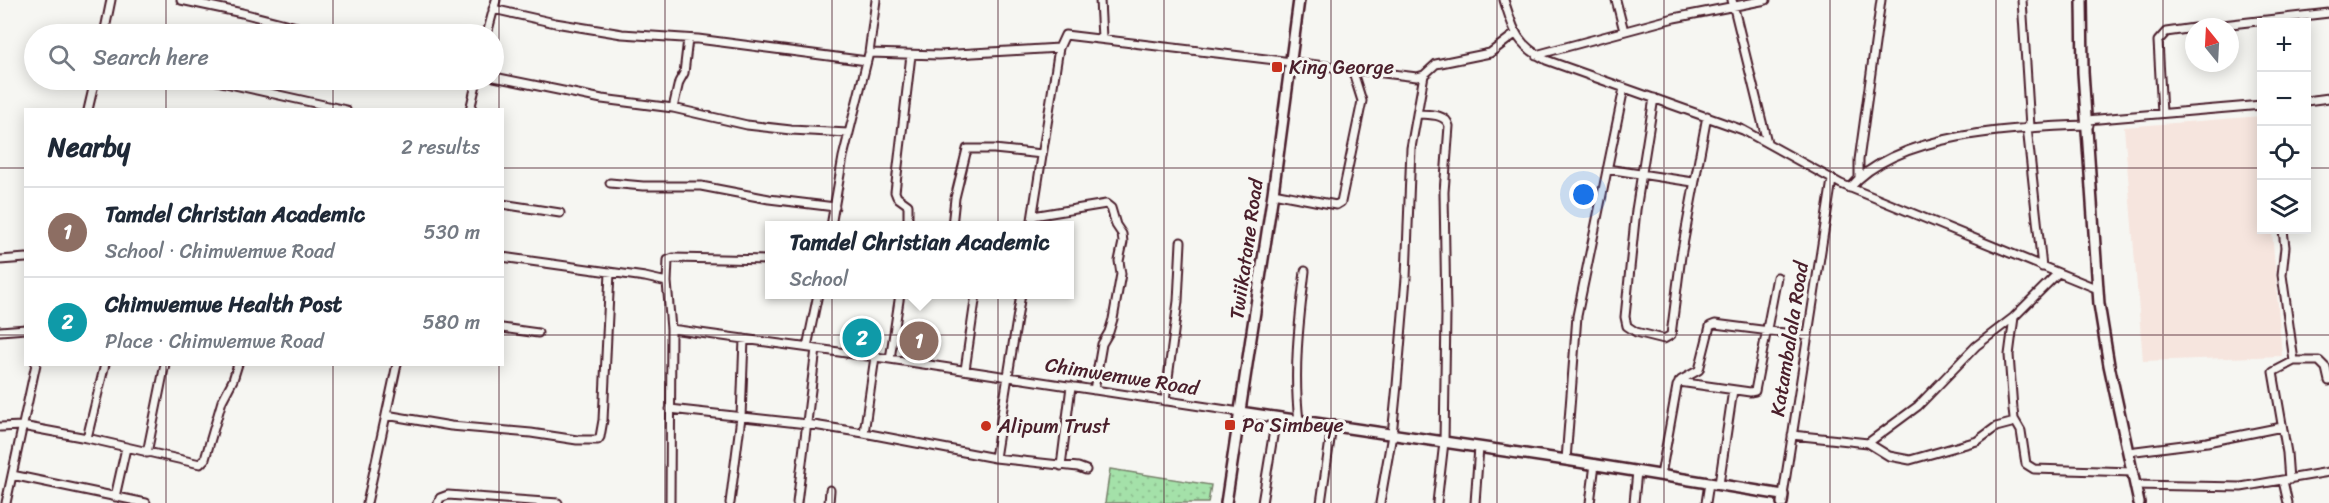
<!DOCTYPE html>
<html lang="en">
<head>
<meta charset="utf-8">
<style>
	:root { --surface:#fff; --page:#f6f6f7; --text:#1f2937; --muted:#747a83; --line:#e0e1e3; --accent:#1a73e8 }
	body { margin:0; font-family:Sriracha,sans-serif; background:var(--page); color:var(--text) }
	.controls { position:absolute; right:18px; top:18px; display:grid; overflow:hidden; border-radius:0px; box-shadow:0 3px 15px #0003 }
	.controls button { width:54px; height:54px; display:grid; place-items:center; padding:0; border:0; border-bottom:2px solid var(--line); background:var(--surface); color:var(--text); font:30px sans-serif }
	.compass { position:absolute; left:2185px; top:18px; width:54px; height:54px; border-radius:50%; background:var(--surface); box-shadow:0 3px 15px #0003; rotate:342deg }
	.you { position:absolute; left:1584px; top:195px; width:21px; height:21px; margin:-15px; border:4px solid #fff; border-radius:50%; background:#1a73e8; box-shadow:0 0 0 9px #1a73e833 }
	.badge { display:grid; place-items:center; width:39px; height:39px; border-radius:50%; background:var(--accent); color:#fff; font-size:20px; font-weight:700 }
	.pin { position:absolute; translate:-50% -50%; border:3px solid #fff; box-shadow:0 2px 6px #0006 }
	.popup { position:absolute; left:765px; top:221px; width:309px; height:78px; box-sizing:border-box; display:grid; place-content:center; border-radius:0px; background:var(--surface); filter:drop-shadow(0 2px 4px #0005); font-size:20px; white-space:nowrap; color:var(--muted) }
	.popup b { font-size:22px; color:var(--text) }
	.popup::after { content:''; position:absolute; left:50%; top:100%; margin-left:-12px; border:12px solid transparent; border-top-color:var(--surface) }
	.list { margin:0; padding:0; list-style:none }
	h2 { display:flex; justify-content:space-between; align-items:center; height:78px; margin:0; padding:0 24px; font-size:26px }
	h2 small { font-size:20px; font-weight:400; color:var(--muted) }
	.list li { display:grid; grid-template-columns:39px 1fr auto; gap:18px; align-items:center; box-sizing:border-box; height:90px; padding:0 24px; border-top:2px solid var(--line) }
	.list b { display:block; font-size:22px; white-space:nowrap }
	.list p { margin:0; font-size:20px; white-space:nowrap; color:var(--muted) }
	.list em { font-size:20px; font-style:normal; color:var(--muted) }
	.icon { flex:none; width:33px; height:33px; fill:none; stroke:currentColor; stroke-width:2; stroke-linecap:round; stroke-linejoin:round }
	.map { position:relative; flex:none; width:2329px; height:503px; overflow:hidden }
	.search { position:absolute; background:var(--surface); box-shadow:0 3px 15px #0003; left:24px; top:24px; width:480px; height:66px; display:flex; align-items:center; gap:15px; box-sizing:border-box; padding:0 21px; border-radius:33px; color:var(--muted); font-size:22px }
	.panel { position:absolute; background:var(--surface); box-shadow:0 3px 15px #0003; left:24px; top:108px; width:480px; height:258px; border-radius:0px }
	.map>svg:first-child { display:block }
	.built { fill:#f6e5de }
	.grass { fill:url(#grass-dots); stroke:#77806a; stroke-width:1.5 }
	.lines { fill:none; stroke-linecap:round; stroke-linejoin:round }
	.street-casing { stroke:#4a1f2b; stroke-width:11 }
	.secondary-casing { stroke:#4a1f2b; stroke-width:14 }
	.street { stroke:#f6f6f2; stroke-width:7 }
	.secondary { stroke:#f6f6f2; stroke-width:9 }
	.grid { fill:none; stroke:#4a1f2b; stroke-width:1.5; stroke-opacity:0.55 }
	.poi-dot { fill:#c8321e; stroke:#f6f6f2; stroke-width:2 }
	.labels { text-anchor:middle; stroke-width:6; stroke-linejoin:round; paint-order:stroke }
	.poi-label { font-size:20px; fill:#4a1f2b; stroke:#f6f6f2; text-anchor:start }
	.street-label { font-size:20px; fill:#4a1f2b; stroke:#f6f6f2 }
</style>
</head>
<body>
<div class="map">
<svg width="2329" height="503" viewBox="0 0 2329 503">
	<defs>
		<pattern id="grass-dots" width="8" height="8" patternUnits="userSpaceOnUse" patternTransform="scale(1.5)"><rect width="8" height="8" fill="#a4e1a9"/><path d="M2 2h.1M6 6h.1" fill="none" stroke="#8fc192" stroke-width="1.8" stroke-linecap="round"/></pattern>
	</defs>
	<rect width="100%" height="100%" fill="#f6f6f2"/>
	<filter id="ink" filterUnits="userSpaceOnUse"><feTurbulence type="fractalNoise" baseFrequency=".0167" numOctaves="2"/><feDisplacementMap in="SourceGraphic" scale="12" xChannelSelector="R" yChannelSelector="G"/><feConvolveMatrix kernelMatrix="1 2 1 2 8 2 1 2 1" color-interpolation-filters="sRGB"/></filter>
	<g filter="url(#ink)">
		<path class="built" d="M2261,116L2262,230H2272L2282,356L2143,361L2124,127Z"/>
		<path class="grass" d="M1110,469L1211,485L1208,503H1105Z"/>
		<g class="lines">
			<g class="street-casing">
				<path id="street" d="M181,0L242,13L324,34
					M1100,0L1102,38
					M1504,0C1514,31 1516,44 1546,60L1743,130L1841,184L2098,289
					M1616,0L1624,31
					M1732,0L1767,142
					M2022,0L2030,127
					M493,9L555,23L622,34L698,39L867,61
					M2205,27L2329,13
					M104,34L111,0
					M487,34L496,0
					M869,53L939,55L1059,48
					M1536,55L1674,18L1766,0
					M494,77L602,99L673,108L747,125L791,130L848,133
					M212,80L346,110
					M1654,98L1636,210L1625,317L1627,326L1636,332L1664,339L1671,335L1681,256L1707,116
					M2306,101L2329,98
					M673,108L679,82L684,73L688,39
					M88,110L95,80
					M470,110L477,80
					M2162,113L2158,41L2166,32L2194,28
					M1417,114C1428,115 1446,113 1449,126L1444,192L1446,314L1444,442L1437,503
					M2087,120L2262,105
					M2027,127L2042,267
					M1607,169L1693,182
					M1859,178V160L1881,0
					M610,183L643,186H701L769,199L835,207
					M1850,188C1897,132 2020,127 2089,125
					M1273,193L1336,205L1341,202L1362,101L1352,69
					M502,204L560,213
					M1033,216L1106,204L1111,208L1116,225L1122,234L1123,242L1119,261L1121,274L1113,319L1109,332L1102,344L1094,390
					M831,226L843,157L869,53L876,0
					M908,226V205L897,197L895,192L911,55
					M952,226L955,198L967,149H994L1042,154
					M1031,226L1059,48L1065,35L1417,77L1424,75
					M2283,230L2285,247L2282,275L2294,361
					M502,257L645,277L667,282
					M0,260L26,258
					M2014,317L2009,355L2013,409L2014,419L2021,431L2026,464L2034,469L2133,472
					M502,328L538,333
					M671,329L890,359L1240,412
					M0,331L26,329
					M807,347L818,294
					M875,357L864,433L995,458L1078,467L1086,470
					M890,359L900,294
					M965,370L976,294
					M1679,382L1750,392L1755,391L1777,277
					M1165,401L1178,301L1181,242
					M670,409L807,424L864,433
					M386,415L451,426L531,433L577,440H598L600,437L603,420L610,272
					M1299,421C1293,370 1299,322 1305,271
					M0,427L22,426L87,438L200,464L205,459L222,401L233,380L238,364
					M1792,435L1868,443L1889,456L1910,460L1977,441L1996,427L2015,422
					M87,438L105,364
					M1868,443L1918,406L1976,346L2014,317L2058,273
					M2128,452L2207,442L2282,427
					M147,453L165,364
					M995,458L1021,294
					M1566,460L1577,316L1624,88
					M1061,466L1071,386
					M12,475L146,503
					M1661,475L1677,386L1681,380L1699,370L1710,326L1715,324L1808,336
					M2289,480L2287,453L2273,372L2294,361H2319L2326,368L2329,381
					M2283,481L2288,503
					M1719,484L1733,390
					M2135,485L2241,487L2329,472
					M1783,495L1832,180
					M115,497L126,448
					M6,503L36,364
					M367,503L397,364
					M438,503L440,498L448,495L558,503
					M670,503L671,329L667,282L668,260L673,258L769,260
					M730,503L741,417L744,339
					M797,503L816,349
					M829,503L830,490
					M1262,503L1276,418
					M1321,503L1332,426
					M1380,503L1392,435L1397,385L1406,278L1411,148L1424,75L1436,64L1490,53L1515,34
					M1475,503L1479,447
					M1590,503L1595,464
					M1634,503L1637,471
					M1706,503L1709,483"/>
			</g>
			<g class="secondary-casing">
				<path id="secondary" d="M2082,0L2083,72L2099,304L2109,365L2139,503
					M1240,412L1566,460L1783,495L1782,503
					M1226,503L1273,193L1299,0"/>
			</g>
			<use href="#street" class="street"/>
			<use href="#secondary" class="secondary"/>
		</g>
	</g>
	<path class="grid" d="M166,0V34M333,0V34M499,0V110M665,0V503M832,0V503M998,0V503M1164,0V503M1331,0V503M1497,0V503M1664,0V503M1830,0V503M1996,0V503M2163,0V503M166,80V110M333,80V110M0,168H26M502,168H2262M2306,168H2329M0,335H26M502,335H2329M166,364V503M333,364V503M499,364V503"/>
	<g class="poi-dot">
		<rect x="1271" y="61" width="12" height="12" rx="3"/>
		<rect x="1224" y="419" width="12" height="12" rx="3"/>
		<circle cx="986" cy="426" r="6"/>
	</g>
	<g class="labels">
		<g class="poi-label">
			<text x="1289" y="74">King George</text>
			<text x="1242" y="432">Pa Simbeye</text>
			<text x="998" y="433">Alipum Trust</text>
		</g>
		<g class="street-label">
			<text transform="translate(1246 249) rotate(-82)" y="7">Twiikatane Road</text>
			<text transform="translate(1789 339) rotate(-81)" y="7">Katambalala Road</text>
			<text transform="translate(1122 376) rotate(9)" y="7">Chimwemwe Road</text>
		</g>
	</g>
</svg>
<div class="controls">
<button>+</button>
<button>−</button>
<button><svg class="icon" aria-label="locate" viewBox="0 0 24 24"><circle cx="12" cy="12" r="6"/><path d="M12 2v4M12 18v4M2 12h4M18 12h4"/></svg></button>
<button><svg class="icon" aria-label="layers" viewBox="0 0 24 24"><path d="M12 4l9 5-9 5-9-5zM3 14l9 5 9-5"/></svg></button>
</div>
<svg class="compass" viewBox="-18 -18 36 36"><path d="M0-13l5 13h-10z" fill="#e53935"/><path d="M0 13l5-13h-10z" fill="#747a83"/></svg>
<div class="you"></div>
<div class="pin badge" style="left:919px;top:341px;background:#8d6e63">1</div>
<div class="popup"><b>Tamdel Christian Academic</b>School</div>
<div class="pin badge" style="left:862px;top:338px;background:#0f9aa8">2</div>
<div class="search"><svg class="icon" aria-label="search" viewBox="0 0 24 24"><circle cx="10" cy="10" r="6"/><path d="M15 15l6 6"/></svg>Search here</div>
<section class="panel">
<h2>Nearby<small>2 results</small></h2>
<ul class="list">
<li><span class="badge" style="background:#8d6e63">1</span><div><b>Tamdel Christian Academic</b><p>School · Chimwemwe Road</p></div><em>530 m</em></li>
<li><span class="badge" style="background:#0f9aa8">2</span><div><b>Chimwemwe Health Post</b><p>Place · Chimwemwe Road</p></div><em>580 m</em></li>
</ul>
</section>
</div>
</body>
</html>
